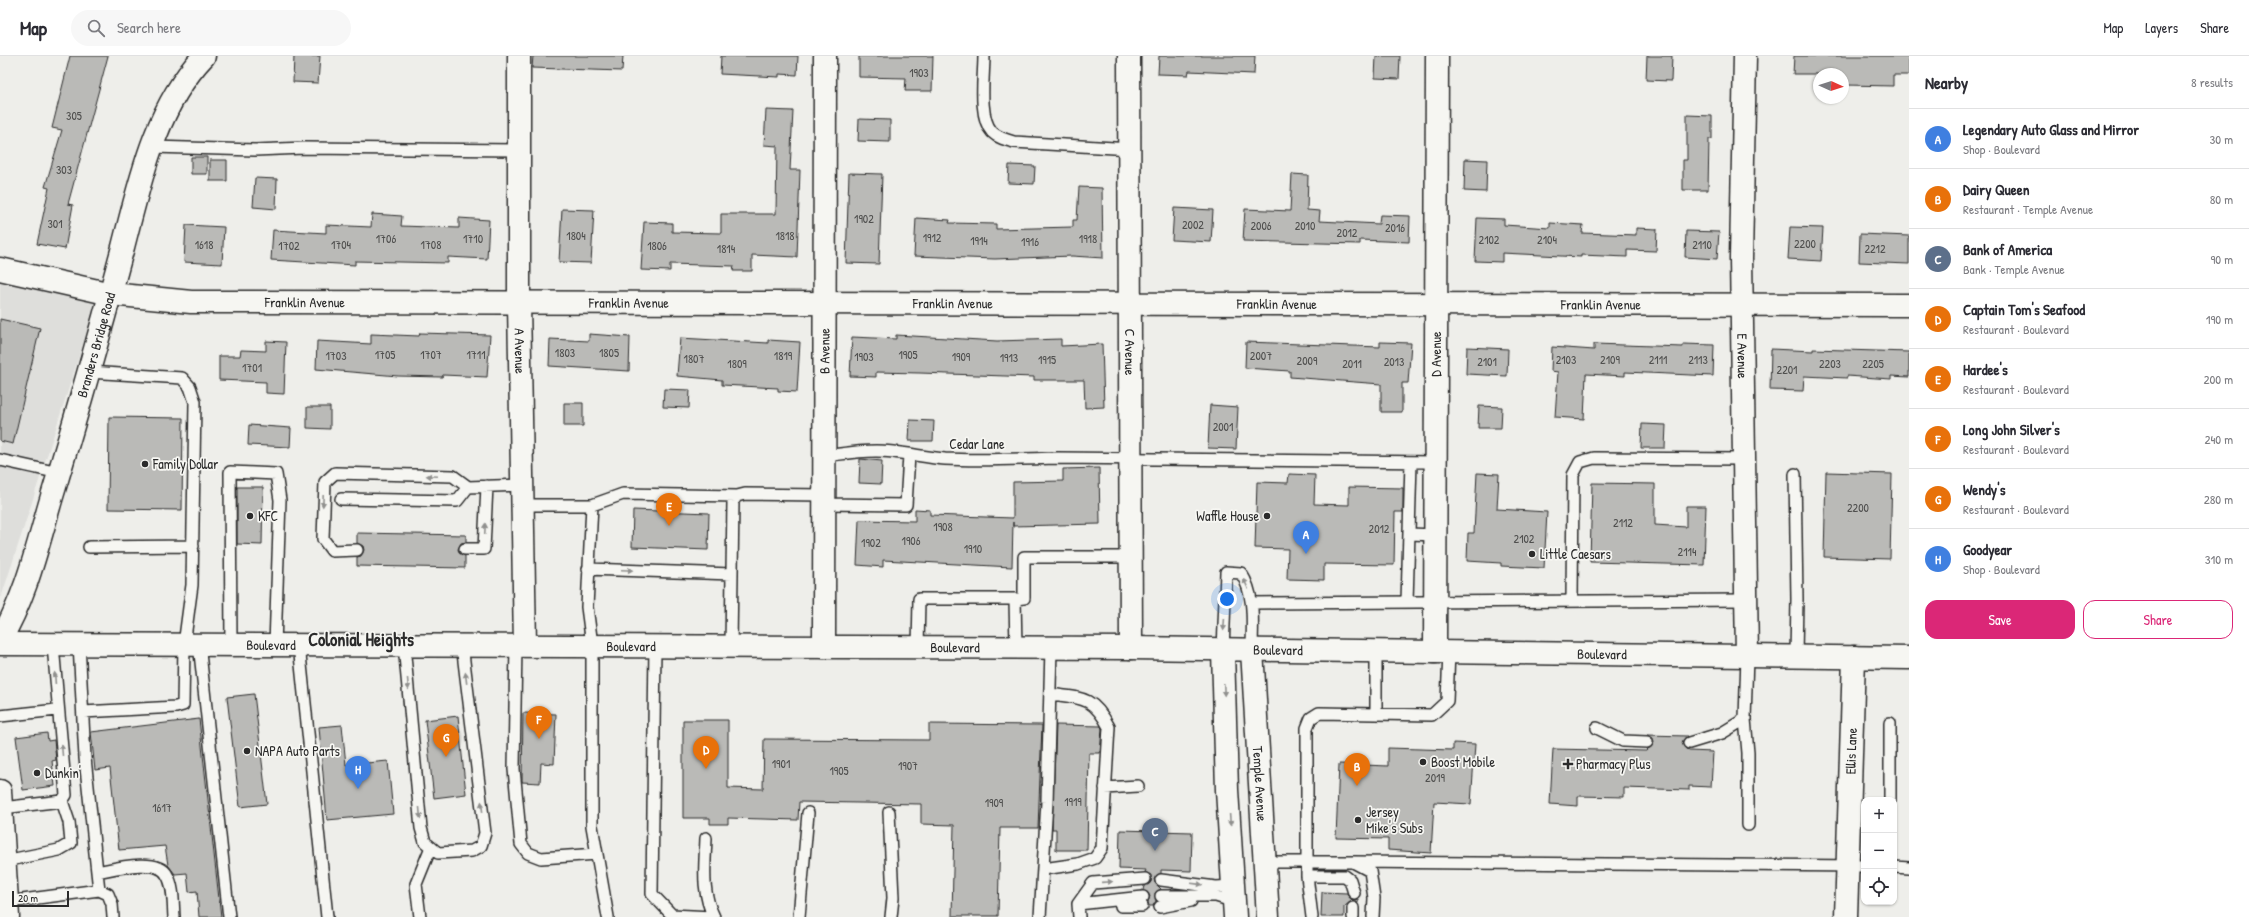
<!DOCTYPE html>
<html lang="en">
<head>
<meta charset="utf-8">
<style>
	:root { --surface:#fff; --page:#f7f7f7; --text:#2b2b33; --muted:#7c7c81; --line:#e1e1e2; --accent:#db2777 }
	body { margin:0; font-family:"Patrick Hand",sans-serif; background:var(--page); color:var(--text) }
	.controls { position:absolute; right:12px; bottom:12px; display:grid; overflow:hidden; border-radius:8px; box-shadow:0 1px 3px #0004 }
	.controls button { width:36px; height:36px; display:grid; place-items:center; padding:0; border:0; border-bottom:1px solid var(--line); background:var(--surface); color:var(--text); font:20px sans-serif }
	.compass { position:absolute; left:1813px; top:12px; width:36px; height:36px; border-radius:50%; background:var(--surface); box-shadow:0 1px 3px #0004; rotate:93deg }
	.scale { position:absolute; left:12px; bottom:10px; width:57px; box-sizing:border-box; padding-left:4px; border:2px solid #2b2b2b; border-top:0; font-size:11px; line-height:14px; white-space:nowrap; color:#2b2b2b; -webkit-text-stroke:3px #f6f6f2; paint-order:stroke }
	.you { position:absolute; left:1227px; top:543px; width:14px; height:14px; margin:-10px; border:3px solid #fff; border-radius:50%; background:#1a73e8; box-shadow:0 0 0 6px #1a73e833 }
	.badge { display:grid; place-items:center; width:26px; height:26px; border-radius:50%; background:var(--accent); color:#fff; font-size:13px; font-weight:700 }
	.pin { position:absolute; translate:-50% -33px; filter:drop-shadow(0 1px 2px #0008) }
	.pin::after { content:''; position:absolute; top:21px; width:14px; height:12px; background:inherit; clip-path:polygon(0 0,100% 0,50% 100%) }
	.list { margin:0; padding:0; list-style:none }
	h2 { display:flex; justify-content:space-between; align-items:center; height:52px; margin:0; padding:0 16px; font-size:17px }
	h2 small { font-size:13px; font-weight:400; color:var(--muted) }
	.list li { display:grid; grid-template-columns:26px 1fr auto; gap:12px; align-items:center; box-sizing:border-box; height:60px; padding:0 16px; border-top:1px solid var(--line) }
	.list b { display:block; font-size:15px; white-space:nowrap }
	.list p { margin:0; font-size:13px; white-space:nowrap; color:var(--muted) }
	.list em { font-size:13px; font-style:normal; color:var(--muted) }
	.actions { display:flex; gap:8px; padding:12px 16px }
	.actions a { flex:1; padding:9px 0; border:1px solid var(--accent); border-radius:12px; text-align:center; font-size:14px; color:var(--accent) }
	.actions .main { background:var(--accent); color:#fff }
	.icon { flex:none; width:22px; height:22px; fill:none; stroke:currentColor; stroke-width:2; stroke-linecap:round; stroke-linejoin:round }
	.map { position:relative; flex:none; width:1909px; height:861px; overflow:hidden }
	header { display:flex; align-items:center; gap:24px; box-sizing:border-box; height:56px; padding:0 20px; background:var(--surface); border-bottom:1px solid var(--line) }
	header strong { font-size:19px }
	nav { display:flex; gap:22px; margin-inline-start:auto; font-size:14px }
	.search { width:280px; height:36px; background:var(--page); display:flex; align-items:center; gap:10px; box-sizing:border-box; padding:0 14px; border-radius:22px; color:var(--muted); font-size:15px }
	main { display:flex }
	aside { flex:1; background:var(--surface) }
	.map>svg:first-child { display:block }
	.built { fill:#dededb }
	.building { fill:#babab7; stroke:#2b2b2b }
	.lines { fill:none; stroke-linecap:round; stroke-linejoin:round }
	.service-casing { stroke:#2b2b2b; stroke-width:14 }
	.minor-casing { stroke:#2b2b2b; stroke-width:25 }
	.tertiary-casing { stroke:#2b2b2b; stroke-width:25 }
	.primary-casing { stroke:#2b2b2b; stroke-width:25 }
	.service { stroke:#f6f6f2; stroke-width:11 }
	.minor { stroke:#f6f6f2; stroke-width:22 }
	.tertiary { stroke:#f6f6f2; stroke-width:22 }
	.primary { stroke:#f6f6f2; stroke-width:22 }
	.oneway { fill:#90908e }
	.poi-dot { fill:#2b2b2b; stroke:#f6f6f2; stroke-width:1.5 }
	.labels { text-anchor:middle; stroke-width:3.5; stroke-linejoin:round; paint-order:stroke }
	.number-label { font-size:12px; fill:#4f4f4e }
	.street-label { font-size:14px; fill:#2b2b2b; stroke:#f6f6f2 }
	.poi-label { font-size:14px; fill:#2b2b2b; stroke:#f6f6f2; text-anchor:start }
	.district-label { font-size:18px; font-weight:bold; fill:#2b2b2b; stroke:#f6f6f2 }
</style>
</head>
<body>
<header>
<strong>Map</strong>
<div class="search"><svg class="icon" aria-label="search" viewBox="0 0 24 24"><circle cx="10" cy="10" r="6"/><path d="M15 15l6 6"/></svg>Search here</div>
<nav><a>Map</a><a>Layers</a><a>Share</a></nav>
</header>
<main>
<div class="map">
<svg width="1909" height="861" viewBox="0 0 1909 861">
	<rect width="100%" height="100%" fill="#eeeeea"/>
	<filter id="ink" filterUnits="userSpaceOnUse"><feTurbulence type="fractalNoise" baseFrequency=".025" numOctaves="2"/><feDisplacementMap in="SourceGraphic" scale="8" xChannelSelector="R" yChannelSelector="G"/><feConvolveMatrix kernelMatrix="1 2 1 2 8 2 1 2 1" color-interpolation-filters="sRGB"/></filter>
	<g filter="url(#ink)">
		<path class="built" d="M0,222L97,245L0,545Z"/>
		<path class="building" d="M70,0H108L68,148L73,149L65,193L37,188L49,132L45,131L62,74L52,72Z
			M294,0H320L318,27L293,26Z
			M533,0H623L622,15L532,12Z
			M721,0H798L797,19L779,18V21L720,18Z
			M859,0H933L932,35H905L906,22L859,21Z
			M1159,0H1255L1254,18L1189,15L1188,19L1158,18Z
			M1376,0H1400L1399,23L1375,22Z
			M1647,0H1672L1671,25L1646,24Z
			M1794,0H1909V19H1893V30L1846,29V21H1843V18H1793Z
			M766,54L793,55L790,114H800L797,201L752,199V215H733L734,210L670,208V215L641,214L644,166L672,167V176L721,177V158H776L777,90L764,89Z
			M1687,59L1712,60V83H1709L1708,134H1683V104H1687Z
			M859,63L890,64V86L858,85Z
			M191,101H207V118H191Z
			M1465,103L1487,104L1486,136L1464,135Z
			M210,104H227V125H210Z
			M1009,109L1035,110L1034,128L1008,127Z
			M849,117L882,118L879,208L846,207Z
			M1292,118L1308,119L1307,154L1320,155L1319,165L1379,168L1380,159L1410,160L1409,186L1360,184V188L1243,185L1245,153L1290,155Z
			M255,122L277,123L276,153L253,151Z
			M1079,131L1102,132L1103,202L1072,200L995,203L914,200L916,162L950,164L949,167L996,168V173L1073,171V164H1077Z
			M1174,152L1213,154L1211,186L1172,184Z
			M562,153L594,154L591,207L559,206Z
			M372,158L402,160L401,170L459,172V162L489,164L487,203L448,201V207L355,205V209L271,204L273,174L326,177V169L371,171Z
			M1477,162L1504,163V169L1550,172V167L1583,169L1582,177L1636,179V172L1657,173L1656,195L1627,194V201L1581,199V201L1502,197V206L1475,205Z
			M186,169L224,171L222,208L184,206Z
			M1790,171L1823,172L1821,205L1788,203Z
			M1686,175L1719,176L1717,203L1685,201Z
			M1860,178L1909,180V208L1859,206Z
			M0,263L40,272L13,388L0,385Z
			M420,277L490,279L487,321L443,319L442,321L398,320L316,313L317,285L371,288V278L419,280Z
			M589,278L630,281L629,315L549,310L550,283L589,285Z
			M896,279L997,285L1061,283V290L1102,288L1104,351L1085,352L1084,324H1034V321L920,317L876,316V321L850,320L852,281L896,283Z
			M680,282L768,287V284L800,286L797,336L778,335V332L722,329V324L677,320Z
			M266,285L286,286L284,338L266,337V326L219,324V300H240L241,294L266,295Z
			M1246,286L1380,291V286L1411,287L1408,327H1402V356H1381V328L1290,321V315L1245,312Z
			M1594,288L1683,291V288L1714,289L1713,320L1625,316V320L1586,318L1584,363L1555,361L1558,316L1551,315L1552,291L1594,294Z
			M1467,291L1508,293L1507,320L1466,318Z
			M1771,293L1813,295V293L1909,296V321L1891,320V323L1847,320V322L1804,320L1803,335L1770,334Z
			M664,333L690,334L689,352L663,351Z
			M564,347H583V370H564Z
			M1210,349L1238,351L1236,393L1208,392Z
			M1479,350L1502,351L1501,372H1478Z
			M307,351H330V373L307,372Z
			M109,361L183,362L182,454L108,453Z
			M910,364L934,365L933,385H909Z
			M1642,368L1666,369L1665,392H1641Z
			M249,369L291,372L290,391L248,389Z
			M860,403L882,405L881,428L859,427Z
			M1099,412L1100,468L1013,470V466L1012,511L883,504V511L857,509L859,464L915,465V453L930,454V459L1013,462V426L1063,425V413Z
			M1826,416L1892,418L1890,503L1824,501Z
			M1477,417L1499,418L1497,453L1547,456L1544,512L1501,510V507L1467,505L1468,477H1474Z
			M1289,418L1315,419L1314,448L1349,449V431L1403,432V456H1395L1394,509L1324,508V524L1287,523L1288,493L1255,492L1257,426L1288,427Z
			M1592,427L1655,428V469L1686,471V450H1706L1704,509L1590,506Z
			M237,431H263L262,489L237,488Z
			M633,454L709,457L708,494L632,491Z
			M357,477L466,479V486L461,487L458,493L459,497L465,500V512L357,510V501L361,500L364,494L363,490L357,487Z
			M254,638L267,748L240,751L227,641Z
			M523,657L556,658L554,708L541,707L540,727L522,726Z
			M458,660L466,738L434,742L425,664Z
			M199,663L221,861H199L197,835L189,836L187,817L175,818L168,809L165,790L119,794L110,712L95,714L91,676Z
			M683,664H728V732L763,733L764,683L929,684V668L1042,669L1038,772H1000L998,860H952L954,769L921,768V748L799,746L798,764L728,762V768H710V762H683Z
			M342,669L346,709L388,705L393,758L327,764L319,671Z
			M1056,669L1101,670L1102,673L1100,697H1089L1087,794H1056V773H1052Z
			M47,677L48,685L54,684L56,704L52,705L55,730L23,734L16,681Z
			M1647,679L1687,680L1682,686L1685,692L1689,695L1713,696L1711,731L1689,730V734L1624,732V741L1578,740V750L1550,748L1553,693L1646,695L1654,687L1653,682Z
			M1453,687L1475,688L1471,748L1434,746L1431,797L1388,794V783L1336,782L1339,708L1388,710V692L1453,694Z
			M1120,774L1192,776L1191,815L1161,814V817L1154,823L1155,827L1161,833L1155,837L1156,845L1153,850H1149L1148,846L1150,840L1143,834L1144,830L1151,826V819L1145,816L1146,814L1119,813Z
			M1322,836L1347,837L1352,844L1358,843V847L1350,846L1344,851V861H1321Z"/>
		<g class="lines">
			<g class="service-casing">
				<path id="service" d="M984,0C984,20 978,61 992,76C998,82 1006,84 1014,86L1131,93
					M153,91L255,94L304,92L518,94
					M824,400C841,398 858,395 876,395C899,395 922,401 945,403C983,405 1020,403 1058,402L1436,406
					M0,404L59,417
					M1795,418L1797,543L1796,600
					M341,443L457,445L468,431
					M824,448L906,449L909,399
					M523,449H592L623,438L737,440
					M592,449L587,551L592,589V770L608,861
					M1410,478L1435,479
					M89,491L193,490
					M465,493H484L487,430
					M357,494L332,495L323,483L325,426L335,417L453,420L468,431L523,429
					M588,513L732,518
					M1015,543L1024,542V501H1131
					M1572,545L1573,419L1580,406L1594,402L1743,403
					M1407,546L1411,406
					M1252,547L1746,544
					M79,588L85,702L97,816
					M199,588L229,861
					M53,589L66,739L62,745
					M231,589L230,416L276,418L280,444L275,589
					M299,589L327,861
					M404,589L421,772L425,786L438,797L472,795L481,790L485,777L462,589
					M516,589L514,713L521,788L528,797L541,802L597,798
					M655,590L652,838L672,859L712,861
					M731,590L733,445L737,440L745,438L824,439
					M918,592L919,543H1015L1016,592
					M1223,595L1226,516L1241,517C1256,540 1252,568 1252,594
					M1747,600L1745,663L1748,697V769
					M83,656L176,651L183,649L184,589L192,529L195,346L190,331L182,322L89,316
					M1376,658V595
					M0,660L57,654
					M1890,667V744
					M1597,672L1623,685L1647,686
					M1689,687L1722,677L1745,663
					M1105,732L1138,730
					M2,752L62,745
					M889,756L893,842L891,861
					M706,782C705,811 701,835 714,861
					M5,805L59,794L71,787L69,766L62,745
					M1264,806H1353L1370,815L1374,842L1373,861
					M1353,806L1864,810
					M1894,811L1909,812
					M1043,813L1078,808L1095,802L1102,792L1109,671C1093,640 1081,642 1050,638
					M1307,820H1345L1350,824L1354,837
					M1161,824L1216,831L1234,830
					M99,834L108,838L112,848L113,861
					M1161,840H1216L1235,846
					M7,846L99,834L97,816C113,813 158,801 167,819C174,830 173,848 174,861
					M1078,848L1143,841
					M1121,850H1142
					M1160,851L1191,845
					M420,861L416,828L431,791
					M799,861L808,757
					M1040,861L1047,746L1051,592
					M1079,861L1078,848L1093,827L1145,823
					M1312,861L1307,820V672L1311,662L1319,657L1432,659L1447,645L1449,596
					M1353,861V852"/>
			</g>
			<g class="minor-casing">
				<g id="minor">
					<path id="s1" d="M519,0V247L525,589"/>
					<path id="s2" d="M1129,0L1131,592"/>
					<path id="s3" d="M1745,0L1741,202L1747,600"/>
					<path id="s4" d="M0,213L111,238L191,246L1909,249"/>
					<path id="s5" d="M824,591L825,0"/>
					<path id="s6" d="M1435,596L1437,0"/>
					<path d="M0,735L8,861"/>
					<path id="s7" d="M1846,861L1854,601"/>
				</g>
			</g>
			<g class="tertiary-casing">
				<g id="tertiary">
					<path id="s8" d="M0,584C27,539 38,487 53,437C78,355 101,273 123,191C140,125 156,50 204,0"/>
				</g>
			</g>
			<g class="primary-casing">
				<g id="primary">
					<path id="s9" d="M0,588L1131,592L1909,602"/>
					<path id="s10" d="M1252,594L1268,861"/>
					<path d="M1223,595L1227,734L1235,861"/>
				</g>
			</g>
			<use href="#service" class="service"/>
			<use href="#minor" class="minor"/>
			<use href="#tertiary" class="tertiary"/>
			<use href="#primary" class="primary"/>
		</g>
		<defs><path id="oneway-solid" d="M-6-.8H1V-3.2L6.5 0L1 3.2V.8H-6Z"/></defs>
		<g class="oneway">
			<use href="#oneway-solid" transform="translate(432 420) rotate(-178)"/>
			<use href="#oneway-solid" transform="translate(323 445) rotate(92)"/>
			<use href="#oneway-solid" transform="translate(485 473) rotate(-87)"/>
			<use href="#oneway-solid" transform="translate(627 514) rotate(2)"/>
			<use href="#oneway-solid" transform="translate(1246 528) rotate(-114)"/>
			<use href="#oneway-solid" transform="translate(1224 569) rotate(94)"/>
			<use href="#oneway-solid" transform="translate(55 622) rotate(-94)"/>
			<use href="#oneway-solid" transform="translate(466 622) rotate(-97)"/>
			<use href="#oneway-solid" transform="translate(408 628) rotate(85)"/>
			<use href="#oneway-solid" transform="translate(1224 634) rotate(88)"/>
			<use href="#oneway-solid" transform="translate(62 694) rotate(-95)"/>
			<use href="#oneway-solid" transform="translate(482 751) rotate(-97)"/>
			<use href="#oneway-solid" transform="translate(420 757) rotate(85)"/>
			<use href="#oneway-solid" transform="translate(1230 764) rotate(86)"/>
			<use href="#oneway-solid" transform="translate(1107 826) rotate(-4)"/>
			<use href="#oneway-solid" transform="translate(1197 828) rotate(7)"/>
		</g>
	</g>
	<g class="poi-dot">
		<circle cx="145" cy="408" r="4"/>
		<circle cx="250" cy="460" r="4"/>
		<circle cx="1267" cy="460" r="4"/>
		<circle cx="1532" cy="498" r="4"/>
		<circle cx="247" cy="695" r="4"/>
		<circle cx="1423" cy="706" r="4"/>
		<path d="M1566 702h4v4h4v4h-4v4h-4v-4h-4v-4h4z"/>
		<circle cx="37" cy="717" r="4"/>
		<circle cx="1358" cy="764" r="4"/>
	</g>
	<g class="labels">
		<g class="number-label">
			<text x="919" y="21">1903</text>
			<text x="74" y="64">305</text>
			<text x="64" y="118">303</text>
			<text x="864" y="167">1902</text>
			<text x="55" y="172">301</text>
			<text x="1193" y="173">2002</text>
			<text x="1261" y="174">2006</text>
			<text x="1305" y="174">2010</text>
			<text x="1395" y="176">2016</text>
			<text x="1347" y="181">2012</text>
			<text x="576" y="184">1804</text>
			<text x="785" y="184">1818</text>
			<text x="932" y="186">1912</text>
			<text x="386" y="187">1706</text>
			<text x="473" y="187">1710</text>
			<text x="1088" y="187">1918</text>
			<text x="1489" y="188">2102</text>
			<text x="1547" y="188">2104</text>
			<text x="979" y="189">1914</text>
			<text x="1030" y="190">1916</text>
			<text x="1805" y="192">2200</text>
			<text x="204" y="193">1618</text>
			<text x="341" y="193">1704</text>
			<text x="431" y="193">1708</text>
			<text x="1702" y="193">2110</text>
			<text x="289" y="194">1702</text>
			<text x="657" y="194">1806</text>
			<text x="726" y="197">1814</text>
			<text x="1875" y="197">2212</text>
			<text x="565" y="301">1803</text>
			<text x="609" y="301">1805</text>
			<text x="385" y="303">1705</text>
			<text x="431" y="303">1707</text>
			<text x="476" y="303">1711</text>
			<text x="908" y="303">1905</text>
			<text x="336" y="304">1703</text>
			<text x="783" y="304">1819</text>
			<text x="1261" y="304">2007</text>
			<text x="864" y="305">1903</text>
			<text x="961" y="305">1909</text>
			<text x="1009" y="306">1913</text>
			<text x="694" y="307">1807</text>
			<text x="1047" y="308">1915</text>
			<text x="1566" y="308">2103</text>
			<text x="1610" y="308">2109</text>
			<text x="1658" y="308">2111</text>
			<text x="1698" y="308">2113</text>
			<text x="1307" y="309">2009</text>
			<text x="1394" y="310">2013</text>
			<text x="1487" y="310">2101</text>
			<text x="737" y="312">1809</text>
			<text x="1352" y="312">2011</text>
			<text x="1830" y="312">2203</text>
			<text x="1873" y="312">2205</text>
			<text x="252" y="316">1701</text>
			<text x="1787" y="318">2201</text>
			<text x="1223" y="375">2001</text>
			<text x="1858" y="456">2200</text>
			<text x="1623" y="471">2112</text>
			<text x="943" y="475">1908</text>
			<text x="1379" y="477">2012</text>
			<text x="1524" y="487">2102</text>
			<text x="911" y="489">1906</text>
			<text x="871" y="491">1902</text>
			<text x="973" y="497">1910</text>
			<text x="1687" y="500">2114</text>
			<text x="781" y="712">1901</text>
			<text x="908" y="714">1907</text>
			<text x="839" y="719">1905</text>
			<text x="1435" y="726">2019</text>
			<text x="1073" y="750">1919</text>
			<text x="994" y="751">1909</text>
			<text x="162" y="756">1617</text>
		</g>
		<g class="street-label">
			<text dy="5" stroke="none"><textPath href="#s4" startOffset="308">Franklin Avenue</textPath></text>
			<text dy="5" stroke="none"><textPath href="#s4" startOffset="632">Franklin Avenue</textPath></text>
			<text dy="5" stroke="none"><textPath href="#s4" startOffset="956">Franklin Avenue</textPath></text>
			<text dy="5" stroke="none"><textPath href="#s4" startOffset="1280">Franklin Avenue</textPath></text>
			<text dy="5" stroke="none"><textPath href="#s4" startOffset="1604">Franklin Avenue</textPath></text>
			<text dy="5" stroke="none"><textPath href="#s8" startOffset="311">Branders Bridge Road</textPath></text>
			<text dy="5" stroke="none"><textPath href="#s1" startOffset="295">A Avenue</textPath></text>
			<text dy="5" stroke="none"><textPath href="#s5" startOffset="296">B Avenue</textPath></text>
			<text dy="5" stroke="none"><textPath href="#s2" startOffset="296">C Avenue</textPath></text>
			<text dy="5" stroke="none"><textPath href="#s6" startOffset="298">D Avenue</textPath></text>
			<text dy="5" stroke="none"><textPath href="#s3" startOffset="300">E Avenue</textPath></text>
			<text x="977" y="393">Cedar Lane</text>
			<text dy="5" stroke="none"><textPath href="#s9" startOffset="271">Boulevard</textPath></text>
			<text dy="5" stroke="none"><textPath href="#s9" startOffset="631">Boulevard</textPath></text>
			<text dy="5" stroke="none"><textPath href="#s9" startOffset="955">Boulevard</textPath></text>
			<text dy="5" stroke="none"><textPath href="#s9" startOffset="1278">Boulevard</textPath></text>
			<text dy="5" stroke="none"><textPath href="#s9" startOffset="1602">Boulevard</textPath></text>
			<text dy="5" stroke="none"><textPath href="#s7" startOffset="166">Ellis Lane</textPath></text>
			<text dy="5" stroke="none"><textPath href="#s10" startOffset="134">Temple Avenue</textPath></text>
		</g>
		<g class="poi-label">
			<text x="153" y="413">Family Dollar</text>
			<text x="258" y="465">KFC</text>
			<text x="1259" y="465" text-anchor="end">Waffle House</text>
			<text x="1540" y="503">Little Caesars</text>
			<text x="255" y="700">NAPA Auto Parts</text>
			<text x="1431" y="711">Boost Mobile</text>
			<text x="1576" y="713">Pharmacy Plus</text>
			<text x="45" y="722">Dunkin'</text>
			<text x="1366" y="761">Jersey<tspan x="1366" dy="16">Mike's Subs</tspan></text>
		</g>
		<g class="district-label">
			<text x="361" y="590">Colonial Heights</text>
		</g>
	</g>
</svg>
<div class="controls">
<button>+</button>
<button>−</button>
<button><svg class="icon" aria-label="locate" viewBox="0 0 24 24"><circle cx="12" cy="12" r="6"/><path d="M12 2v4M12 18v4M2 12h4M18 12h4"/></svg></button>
</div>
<svg class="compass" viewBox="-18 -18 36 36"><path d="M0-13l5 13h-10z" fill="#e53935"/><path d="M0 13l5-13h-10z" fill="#7c7c81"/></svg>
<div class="scale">20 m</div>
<div class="you"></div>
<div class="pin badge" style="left:1306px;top:498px;background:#3f7fe0">A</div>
<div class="pin badge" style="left:1357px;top:730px;background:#e8710a">B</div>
<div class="pin badge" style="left:1155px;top:795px;background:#5c6f8a">C</div>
<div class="pin badge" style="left:706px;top:713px;background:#e8710a">D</div>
<div class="pin badge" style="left:669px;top:470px;background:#e8710a">E</div>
<div class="pin badge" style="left:539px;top:683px;background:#e8710a">F</div>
<div class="pin badge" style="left:446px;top:701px;background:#e8710a">G</div>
<div class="pin badge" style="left:358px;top:733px;background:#3f7fe0">H</div>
</div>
<aside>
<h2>Nearby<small>8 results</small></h2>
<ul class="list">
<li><span class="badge" style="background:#3f7fe0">A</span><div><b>Legendary Auto Glass and Mirror</b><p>Shop · Boulevard</p></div><em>30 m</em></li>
<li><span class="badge" style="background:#e8710a">B</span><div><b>Dairy Queen</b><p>Restaurant · Temple Avenue</p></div><em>80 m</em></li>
<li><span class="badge" style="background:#5c6f8a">C</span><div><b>Bank of America</b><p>Bank · Temple Avenue</p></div><em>90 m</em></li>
<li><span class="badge" style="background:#e8710a">D</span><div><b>Captain Tom's Seafood</b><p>Restaurant · Boulevard</p></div><em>190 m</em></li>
<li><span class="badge" style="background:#e8710a">E</span><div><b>Hardee's</b><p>Restaurant · Boulevard</p></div><em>200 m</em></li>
<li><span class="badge" style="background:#e8710a">F</span><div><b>Long John Silver's</b><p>Restaurant · Boulevard</p></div><em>240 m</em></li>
<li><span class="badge" style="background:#e8710a">G</span><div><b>Wendy's</b><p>Restaurant · Boulevard</p></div><em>280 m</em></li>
<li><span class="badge" style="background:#3f7fe0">H</span><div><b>Goodyear</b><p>Shop · Boulevard</p></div><em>310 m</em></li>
</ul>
<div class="actions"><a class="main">Save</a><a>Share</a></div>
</aside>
</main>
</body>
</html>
